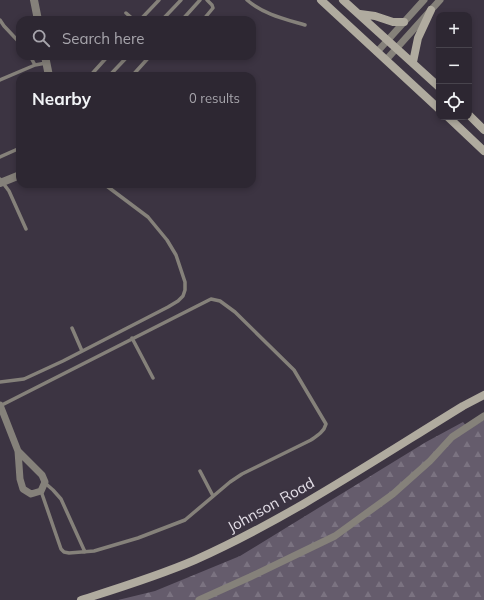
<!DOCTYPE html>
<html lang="en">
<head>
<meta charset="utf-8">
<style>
	:root { --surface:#2d2732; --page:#352f3a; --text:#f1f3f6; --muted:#a7a5ac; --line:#48444d }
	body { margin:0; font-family:Mulish,sans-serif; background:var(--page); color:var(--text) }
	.controls { position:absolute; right:12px; top:12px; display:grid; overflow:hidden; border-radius:8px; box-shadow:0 2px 6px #0003 }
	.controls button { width:36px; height:36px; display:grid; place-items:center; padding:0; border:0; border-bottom:1px solid var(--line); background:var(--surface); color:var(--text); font:20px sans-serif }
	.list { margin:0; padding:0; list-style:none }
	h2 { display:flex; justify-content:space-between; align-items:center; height:52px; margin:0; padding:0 16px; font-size:17px }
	h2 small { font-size:13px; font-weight:400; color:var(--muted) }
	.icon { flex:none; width:22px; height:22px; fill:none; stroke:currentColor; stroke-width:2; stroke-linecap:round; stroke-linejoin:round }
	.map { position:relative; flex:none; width:484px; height:600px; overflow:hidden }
	.search { position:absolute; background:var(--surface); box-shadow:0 2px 6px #0003; left:16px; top:16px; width:240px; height:44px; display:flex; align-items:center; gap:10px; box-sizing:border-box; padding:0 14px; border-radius:12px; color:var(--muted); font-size:15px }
	.panel { position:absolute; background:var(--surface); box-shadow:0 2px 6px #0003; left:16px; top:72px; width:240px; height:116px; border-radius:12px }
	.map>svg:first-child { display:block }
	.forest { fill:url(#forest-firs) }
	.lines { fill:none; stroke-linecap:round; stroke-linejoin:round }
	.service { stroke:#85817a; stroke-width:3.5 }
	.minor { stroke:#85817a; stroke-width:7 }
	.tertiary { stroke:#85817a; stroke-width:8 }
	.secondary { stroke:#b0ab9f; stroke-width:8 }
	.labels { text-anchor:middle; stroke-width:4; stroke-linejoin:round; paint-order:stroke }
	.street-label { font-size:15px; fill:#e3dee7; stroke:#3c3442 }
</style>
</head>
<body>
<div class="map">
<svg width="484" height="600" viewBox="0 0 484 600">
	<defs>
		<pattern id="forest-firs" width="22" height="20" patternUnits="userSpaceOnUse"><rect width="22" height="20" fill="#655c6c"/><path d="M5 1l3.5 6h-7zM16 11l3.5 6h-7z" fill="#7b7381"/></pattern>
	</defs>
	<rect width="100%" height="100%" fill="#3c3442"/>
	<path class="forest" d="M484,420V600H118L155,591L240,556L426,442L463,422L469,429Z"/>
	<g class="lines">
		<path class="service" d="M247,0C263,14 285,19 305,25
			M126,13L134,20
			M0,20L4,26L20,43
			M140,20L159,0
			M162,20L181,0
			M182,20L200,0
			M203,20L213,8L212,5L207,0
			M30,56L35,65
			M90,76L108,56
			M109,76L128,56
			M132,76L150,56
			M0,80L35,65L46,63
			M0,157L20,148
			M0,179L9,191L26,229
			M72,328L82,351
			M132,338L153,378
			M0,382L24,379L63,361L168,307L178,301L183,296L185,290V282L176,255L167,240L148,217L104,184
			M0,406L211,299L220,301L235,312L294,370L326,424C324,432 317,436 311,440L242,474L230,482L185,520L138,538L94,551L69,553L64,552L61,549L41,491
			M200,471L213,496
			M45,483L53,490L61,499L85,552"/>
		<path class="minor" d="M377,52L424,0
			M386,60L440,0
			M0,405L18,451L20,479L23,489L31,494L41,491L45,482L42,475L18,451
			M199,600L250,577L335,536L393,494L430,461L452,437L484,416"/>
		<path class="tertiary" d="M34,0L38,20
			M45,56L49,76
			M0,183L20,175"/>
		<path class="secondary" d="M321,0L439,109
			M343,0L439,87
			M360,14L375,16L393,22H404
			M413,62L418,38L431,10
			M469,115L484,130
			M448,117L484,151
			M81,600C119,588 158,576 195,560C289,518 375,460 463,406L484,395"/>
	</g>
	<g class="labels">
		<g class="street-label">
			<text transform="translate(271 505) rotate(-29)" y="5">Johnson Road</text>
		</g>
	</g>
</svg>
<div class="controls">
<button>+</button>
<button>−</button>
<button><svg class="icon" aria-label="locate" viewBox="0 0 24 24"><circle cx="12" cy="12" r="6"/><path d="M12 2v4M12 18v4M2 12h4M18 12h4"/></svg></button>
</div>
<div class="search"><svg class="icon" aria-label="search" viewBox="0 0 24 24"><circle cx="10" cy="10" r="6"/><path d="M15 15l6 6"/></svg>Search here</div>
<section class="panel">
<h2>Nearby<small>0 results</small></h2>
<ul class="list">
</ul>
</section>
</div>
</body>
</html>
